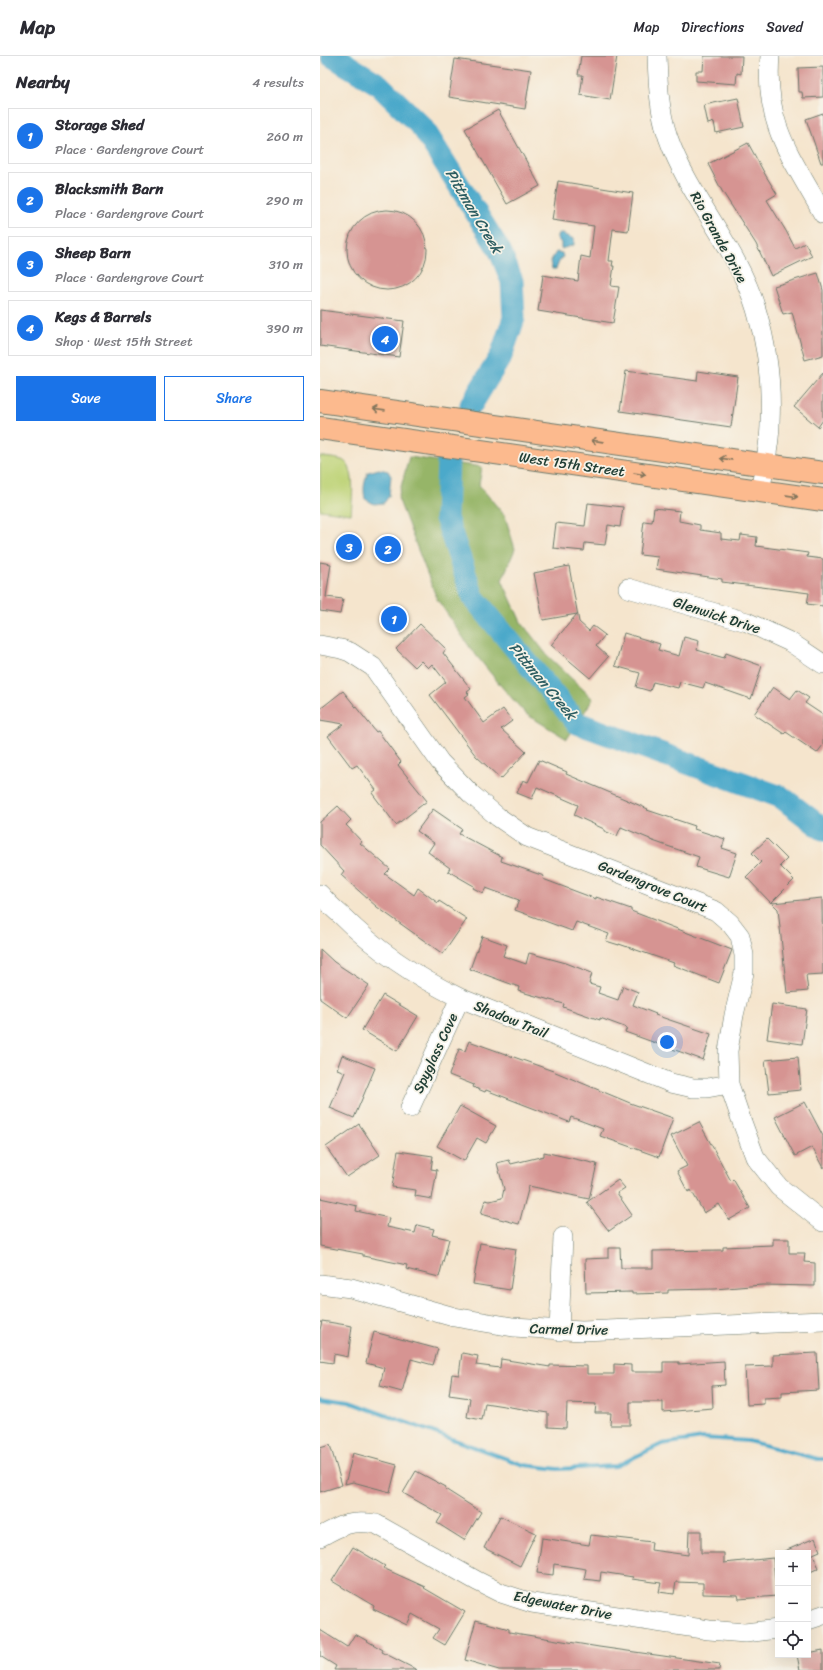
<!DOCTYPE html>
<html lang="en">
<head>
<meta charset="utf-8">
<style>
	:root { --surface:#fff; --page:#f2f2f3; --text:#2b2b33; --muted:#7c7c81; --line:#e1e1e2; --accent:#1a73e8 }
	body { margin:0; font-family:Sriracha,sans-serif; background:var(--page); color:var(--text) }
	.controls { position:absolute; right:12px; bottom:12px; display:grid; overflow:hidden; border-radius:0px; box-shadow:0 4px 16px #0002 }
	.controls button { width:36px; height:36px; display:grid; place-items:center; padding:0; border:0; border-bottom:1px solid var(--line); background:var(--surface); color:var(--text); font:20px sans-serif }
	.you { position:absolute; left:347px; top:986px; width:14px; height:14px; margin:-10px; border:3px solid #fff; border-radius:50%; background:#1a73e8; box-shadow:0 0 0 6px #1a73e833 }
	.badge { display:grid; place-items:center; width:26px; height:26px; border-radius:50%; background:var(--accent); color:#fff; font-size:13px; font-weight:700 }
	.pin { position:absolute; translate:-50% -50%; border:2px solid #fff; box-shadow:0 1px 4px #0006 }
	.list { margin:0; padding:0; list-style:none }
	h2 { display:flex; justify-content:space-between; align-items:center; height:52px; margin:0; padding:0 16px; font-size:17px }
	h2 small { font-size:13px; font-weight:400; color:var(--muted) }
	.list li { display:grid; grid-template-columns:26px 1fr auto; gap:12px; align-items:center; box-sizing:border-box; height:56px; margin:0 8px 8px; padding:0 8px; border:1px solid var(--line); border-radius:0px }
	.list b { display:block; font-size:15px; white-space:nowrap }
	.list p { margin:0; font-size:13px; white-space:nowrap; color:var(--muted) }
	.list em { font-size:13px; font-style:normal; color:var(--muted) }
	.actions { display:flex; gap:8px; padding:12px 16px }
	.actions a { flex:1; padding:9px 0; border:1px solid var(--accent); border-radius:0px; text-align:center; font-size:14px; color:var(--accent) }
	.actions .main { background:var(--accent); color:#fff }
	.icon { flex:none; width:22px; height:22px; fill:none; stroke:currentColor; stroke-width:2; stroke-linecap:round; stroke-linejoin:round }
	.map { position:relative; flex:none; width:503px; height:1614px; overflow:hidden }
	header { display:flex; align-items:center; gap:24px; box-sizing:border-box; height:56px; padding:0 20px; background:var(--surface); border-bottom:1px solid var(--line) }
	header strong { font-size:19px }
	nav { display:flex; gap:22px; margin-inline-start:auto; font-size:14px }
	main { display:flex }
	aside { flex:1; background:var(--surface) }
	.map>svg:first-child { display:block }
	.green { fill:#bed377; stroke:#6e8856 }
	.forest { fill:#96b568; stroke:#5a794e }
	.water { fill:#4ba9ca; stroke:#35737f }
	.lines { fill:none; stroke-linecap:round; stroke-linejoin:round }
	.stream { stroke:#4ba9ca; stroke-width:4 }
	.river { stroke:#4ba9ca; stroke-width:23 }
	.building { fill:#d69492 }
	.minor-casing { stroke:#6a786a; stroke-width:20 }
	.major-casing { stroke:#6a786a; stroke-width:24 }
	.minor { stroke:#fff; stroke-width:19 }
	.major { stroke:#fcba8e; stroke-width:22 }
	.oneway { stroke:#82755c }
	.labels { text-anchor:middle; stroke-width:3.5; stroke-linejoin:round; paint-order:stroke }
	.street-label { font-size:14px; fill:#1f3d34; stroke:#f7f3e8 }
	.water-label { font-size:15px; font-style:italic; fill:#2c5d61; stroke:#f7f3e8 }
</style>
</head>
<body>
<header>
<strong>Map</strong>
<nav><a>Map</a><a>Directions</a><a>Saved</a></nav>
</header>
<main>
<aside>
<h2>Nearby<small>4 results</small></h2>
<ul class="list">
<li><span class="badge">1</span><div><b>Storage Shed</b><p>Place · Gardengrove Court</p></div><em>260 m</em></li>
<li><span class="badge">2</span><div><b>Blacksmith Barn</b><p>Place · Gardengrove Court</p></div><em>290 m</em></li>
<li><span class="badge">3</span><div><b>Sheep Barn</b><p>Place · Gardengrove Court</p></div><em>310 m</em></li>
<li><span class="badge">4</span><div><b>Kegs &amp; Barrels</b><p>Shop · West 15th Street</p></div><em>390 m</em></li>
</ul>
<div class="actions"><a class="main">Save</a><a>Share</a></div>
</aside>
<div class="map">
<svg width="503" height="1614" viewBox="0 0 503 1614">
	<rect width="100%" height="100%" fill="#f7f3e8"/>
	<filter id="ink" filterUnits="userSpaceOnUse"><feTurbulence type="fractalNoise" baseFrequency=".025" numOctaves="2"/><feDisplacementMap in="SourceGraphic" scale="8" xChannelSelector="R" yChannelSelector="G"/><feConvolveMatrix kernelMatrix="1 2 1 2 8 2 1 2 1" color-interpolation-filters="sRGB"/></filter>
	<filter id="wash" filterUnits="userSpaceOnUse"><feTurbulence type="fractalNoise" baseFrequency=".012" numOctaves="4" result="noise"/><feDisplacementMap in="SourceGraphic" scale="16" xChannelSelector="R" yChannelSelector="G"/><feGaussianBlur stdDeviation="0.9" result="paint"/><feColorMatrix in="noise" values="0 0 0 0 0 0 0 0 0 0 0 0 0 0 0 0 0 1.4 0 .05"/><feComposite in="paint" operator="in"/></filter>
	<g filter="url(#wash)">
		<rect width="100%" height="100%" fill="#f5e5cd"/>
		<path class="green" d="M0,400C7,402 15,402 22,404C37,410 32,444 31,458L0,454Z"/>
		<path class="forest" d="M89,401L162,411L159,429L185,460L195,493L182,524L201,566L227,599L273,643L247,683L206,658L181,630L151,593L117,543L78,442Z"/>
		<path class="water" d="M240,177L254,183V189L241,193V187L237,182V179Z
			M236,196L242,197L243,201L239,206L236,213H232L230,206Z
			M59,413L68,415L71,420L69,440L64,447L54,448L45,443C43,433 44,426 48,416Z"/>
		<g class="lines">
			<path class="stream" d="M0,1342L29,1346L204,1409L238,1413L296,1410L342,1388L383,1382L428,1385L498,1403H503"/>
			<path class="river" d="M12,0L58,28L103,72L180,195L192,225L194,262L181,300L151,349
				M128,404L126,462L153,541L257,667L461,741L503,773"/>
		</g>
		<g id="blocks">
			<path class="building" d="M261,0H297L290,44L260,39L263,19H258Z
				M384,0H422L421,18L417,17L416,28L376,25V15H383Z
				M135,3L211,14L205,53L129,41Z
				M503,11V41L483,42L482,36H479L478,12Z
				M418,42L424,71L396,77L394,66L388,68L384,49Z
				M178,54L220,130L187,148L145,73Z
				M503,57V107H501L486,63Z
				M428,87L446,120L457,138L447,144L466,175L475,192L485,187L492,200L451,220L436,188L402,135L388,108Z
				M238,125L313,137L308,175L293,173L289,205H293L292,210H294L291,230L299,231L293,267L218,255L223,219L258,225L261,200L270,202L274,170L232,164Z
				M27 194a40 40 0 1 1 80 0a40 40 0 1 1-80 0Z
				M498,217L503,234V299L485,304L472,256L463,258L454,230Z
				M0,254L84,265L79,301L0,290Z
				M306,315L377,325L378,315L418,321L411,371L300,355Z
				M503,317V364L498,371L474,351Z
				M268,447L303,451L300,471L288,469L285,489L265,487L264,495L233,492L236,467L265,470Z
				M334,452L360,455L359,465L380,469V474L401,477V483L420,485L421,479L437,481L436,490L488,497L487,501L503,503V550L487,548L489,537L402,526V523L336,513L338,501L320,499L324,465L332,466Z
				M20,483L39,486L37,499L18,496Z
				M72,484L74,501L64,502L62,485Z
				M0,506L11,508L6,541L23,543L20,558L0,555Z
				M249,510L259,566L269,575L273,570L285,579L276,590L288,601L270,622L231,589L257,558L223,564L214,517Z
				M69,553L82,555L78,574L65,572Z
				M100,568L126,593L123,597L151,633L147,636L149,638L145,641L164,667L183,653L192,665L181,673L206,696L181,723L156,700L110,639L126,626L112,608L108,612L101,605L95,611L76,593Z
				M304,577L340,588L338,594L359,600L364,581L379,585L377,594L404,602L406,597L442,610L431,643L385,627L383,632L360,626L358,632L333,626L330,635L316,631L320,617L295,610Z
				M453,631L470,643L477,634L489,642L485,647L503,659V689L497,697L466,676L464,678L434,658Z
				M23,635L56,676L58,675L81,706L78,709L107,745L76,769L52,737L56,734L37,709L32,712L8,680L24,668L0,664V653Z
				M219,704L247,716L246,718L328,753L327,754L375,770L374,773L405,783L402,792L417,797L409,821L376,811L379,801L330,784V783L301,771L297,780L284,775V773L254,759L258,749L217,731L212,743L197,737L203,724L208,726Z
				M18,750L31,764L26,769L42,786L40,787L70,813L65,818L94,839L98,832L118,847L119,845L147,863L123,898L57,851L21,819L24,815L0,789V766Z
				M113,753L142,773L139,778L182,801L181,805L224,820L223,823L276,843V841L311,853V855L412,894L399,927L353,909L354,907L299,888V889L286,885L289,878L256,866L252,875L195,854L199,844L166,832L163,837L153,832L154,830L128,815L130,812L108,796L114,787L97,775Z
				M447,783L467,803L460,810L474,824L451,847L426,821L441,806L432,797Z
				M502,842L503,918L486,919L488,935L467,937L458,853L452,847Z
				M162,880L187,889L183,900L206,908L209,897L246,907L272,917L269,928L280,931L278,937L298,944L303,930L318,936L313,949L336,958L335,959L391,978L383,1004L305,976L307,972L280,962V964L243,951L244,948L198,935L199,931L150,913Z
				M0,893L14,906L49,929L27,962L0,943Z
				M63,939L98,960L77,995L42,974Z
				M452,948L487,953L482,988L447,983Z
				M149,985L233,1015L310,1047L353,1062L339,1101L280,1080L283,1073L251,1061L249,1066L166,1034L165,1036L153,1031L154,1029L129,1019L139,993L145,995Z
				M22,999L55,1012L34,1062L10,1052L25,1016L17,1013Z
				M478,1001L481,1034L449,1037L445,1004Z
				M485,1046L503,1080V1112L492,1091L475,1100L455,1061Z
				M140,1050L176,1070L166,1087L157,1082L144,1105L117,1090Z
				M379,1066L411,1125L413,1123L430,1152L409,1164L399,1148L384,1157L371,1134L368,1136L357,1115L367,1110L351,1080Z
				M39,1068L60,1099L27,1121L6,1091Z
				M78,1095L113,1100L111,1113L117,1114L112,1143L95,1140L96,1134L72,1131Z
				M224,1096L277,1108L269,1143L209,1130L199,1168L161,1158L165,1144L170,1145L182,1142L184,1133L177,1107L189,1104L191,1108L224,1100Z
				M298,1124L305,1132L297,1137L312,1159L289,1175L267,1146Z
				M0,1142L37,1150L36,1155L69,1162L67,1171L95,1177L97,1169L114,1173L112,1179L129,1183L119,1221L86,1213L87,1209L43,1200V1198L0,1190Z
				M453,1183H469V1197H485L484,1206L495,1207V1230L442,1229L395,1233L348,1234V1237L312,1238V1236L266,1237L265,1203L288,1202V1192H300L301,1212H333V1195L403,1194V1191L453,1189Z
				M160,1187L196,1193L190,1234L153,1228Z
				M2,1265L32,1270L28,1301L14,1298L13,1307L0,1305V1274Z
				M54,1276L118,1293L113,1309L91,1303L82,1336L60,1330L64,1312L46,1307Z
				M142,1297L158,1300L156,1309L180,1312L181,1303L230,1311V1309L267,1310V1318H294V1308L311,1309V1316H343V1306H359V1308L404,1305L405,1329L392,1330L393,1352L343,1356V1346H310V1369H290L291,1357H275L276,1348L247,1347L246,1372L228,1371V1357L165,1347L162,1364L147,1361L150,1342L129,1339L132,1318L139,1319Z
				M497,1297L499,1334L462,1336V1341L444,1342V1348L427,1349L425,1311L453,1310V1299Z
				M10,1389L22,1429L0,1436V1392Z
				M33,1397L77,1409L70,1436L33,1426L25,1428Z
				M96,1415L126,1431L125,1433L161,1456L144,1484L117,1467L122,1459L83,1437Z
				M180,1460L216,1477L200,1510L164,1492Z
				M369,1475H381V1497H404V1507L453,1502L457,1540L419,1543L418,1539L383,1538V1527L356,1526L354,1538L339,1536L341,1527L312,1523L313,1521L281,1516L280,1525L264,1523L266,1513L234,1508L233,1519L217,1517L222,1482L269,1489L271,1479L332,1486L331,1494L368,1499Z
				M495,1482L500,1495L493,1498L499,1512L488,1517V1497H460Z
				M33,1491L65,1510L63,1512L105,1531L104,1532L145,1556L125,1589L113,1582L119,1573L92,1558L87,1569L53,1553L54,1550L12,1525Z
				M156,1564L189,1573V1576L279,1591L400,1608L399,1614H179L145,1604Z
				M0,1574L27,1591L35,1578L63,1594L62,1596L97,1614H14L16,1610L0,1600Z
				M503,1594V1614H480L477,1599H488V1597Z"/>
		</g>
	</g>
	<g filter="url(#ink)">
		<use href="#blocks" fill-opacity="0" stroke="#6a786a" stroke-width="1"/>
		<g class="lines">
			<g class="minor-casing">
				<path id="minor" d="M337,0C338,27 339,55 348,81C369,142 417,190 436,253C447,289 452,328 450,367C450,389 444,413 440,435
					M450,0C444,70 472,101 503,158
					M308,532L427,566L470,586L503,608
					M0,589L21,593L30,596L53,611L120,706L151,738L178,761L207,781L396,855L410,867L420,880L424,899V917L414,959L408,995L409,1028L422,1066L435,1101L459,1131L503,1166
					M0,838C6,846 14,853 22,860C56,894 96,921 140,942L351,1027L373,1032H387L409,1028
					M90,1052L140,942
					M0,1228L31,1232L134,1261L193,1271L262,1275L503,1265
					M239,1275L243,1181
					M0,1481C21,1469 31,1464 56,1468L157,1525L181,1537L212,1547L389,1574L425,1577L458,1573
					M488,1564L503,1559"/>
			</g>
			<g class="major-casing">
				<path id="major" d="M0,345L503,417
					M0,372L503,444"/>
			</g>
			<use href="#minor" class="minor"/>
			<use href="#major" class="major"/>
		</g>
		<defs><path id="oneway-shaft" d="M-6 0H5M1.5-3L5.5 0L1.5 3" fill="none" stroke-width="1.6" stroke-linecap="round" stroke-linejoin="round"/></defs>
		<g class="oneway">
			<use href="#oneway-shaft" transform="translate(59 354) rotate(-172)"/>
			<use href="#oneway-shaft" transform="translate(277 385) rotate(-172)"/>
			<use href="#oneway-shaft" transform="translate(406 403) rotate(-172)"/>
			<use href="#oneway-shaft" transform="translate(320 418) rotate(8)"/>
			<use href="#oneway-shaft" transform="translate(472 440) rotate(8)"/>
		</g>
	</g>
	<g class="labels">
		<g class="street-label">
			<text transform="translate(399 181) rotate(61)" y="5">Rio Grande Drive</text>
			<text transform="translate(252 408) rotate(8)" y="5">West 15th Street</text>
			<text transform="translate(397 559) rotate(18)" y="5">Glenwick Drive</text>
			<text transform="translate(333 830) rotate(22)" y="5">Gardengrove Court</text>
			<text transform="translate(191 963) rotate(22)" y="5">Shadow Trail</text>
			<text transform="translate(115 997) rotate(-65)" y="5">Spyglass Cove</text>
			<text transform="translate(249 1273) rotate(1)" y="5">Carmel Drive</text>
			<text transform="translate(243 1549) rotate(11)" y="5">Edgewater Drive</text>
		</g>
		<g class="water-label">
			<text transform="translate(154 155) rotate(59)" y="5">Pittman Creek</text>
			<text transform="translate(223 625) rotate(50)" y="5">Pittman Creek</text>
		</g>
	</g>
</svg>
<div class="controls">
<button>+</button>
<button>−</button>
<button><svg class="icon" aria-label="locate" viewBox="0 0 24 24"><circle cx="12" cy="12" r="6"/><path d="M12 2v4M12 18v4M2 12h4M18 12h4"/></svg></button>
</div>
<div class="you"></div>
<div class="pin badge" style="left:74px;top:563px">1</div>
<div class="pin badge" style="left:68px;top:493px">2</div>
<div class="pin badge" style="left:29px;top:491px">3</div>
<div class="pin badge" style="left:65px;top:283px">4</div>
</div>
</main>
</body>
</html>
